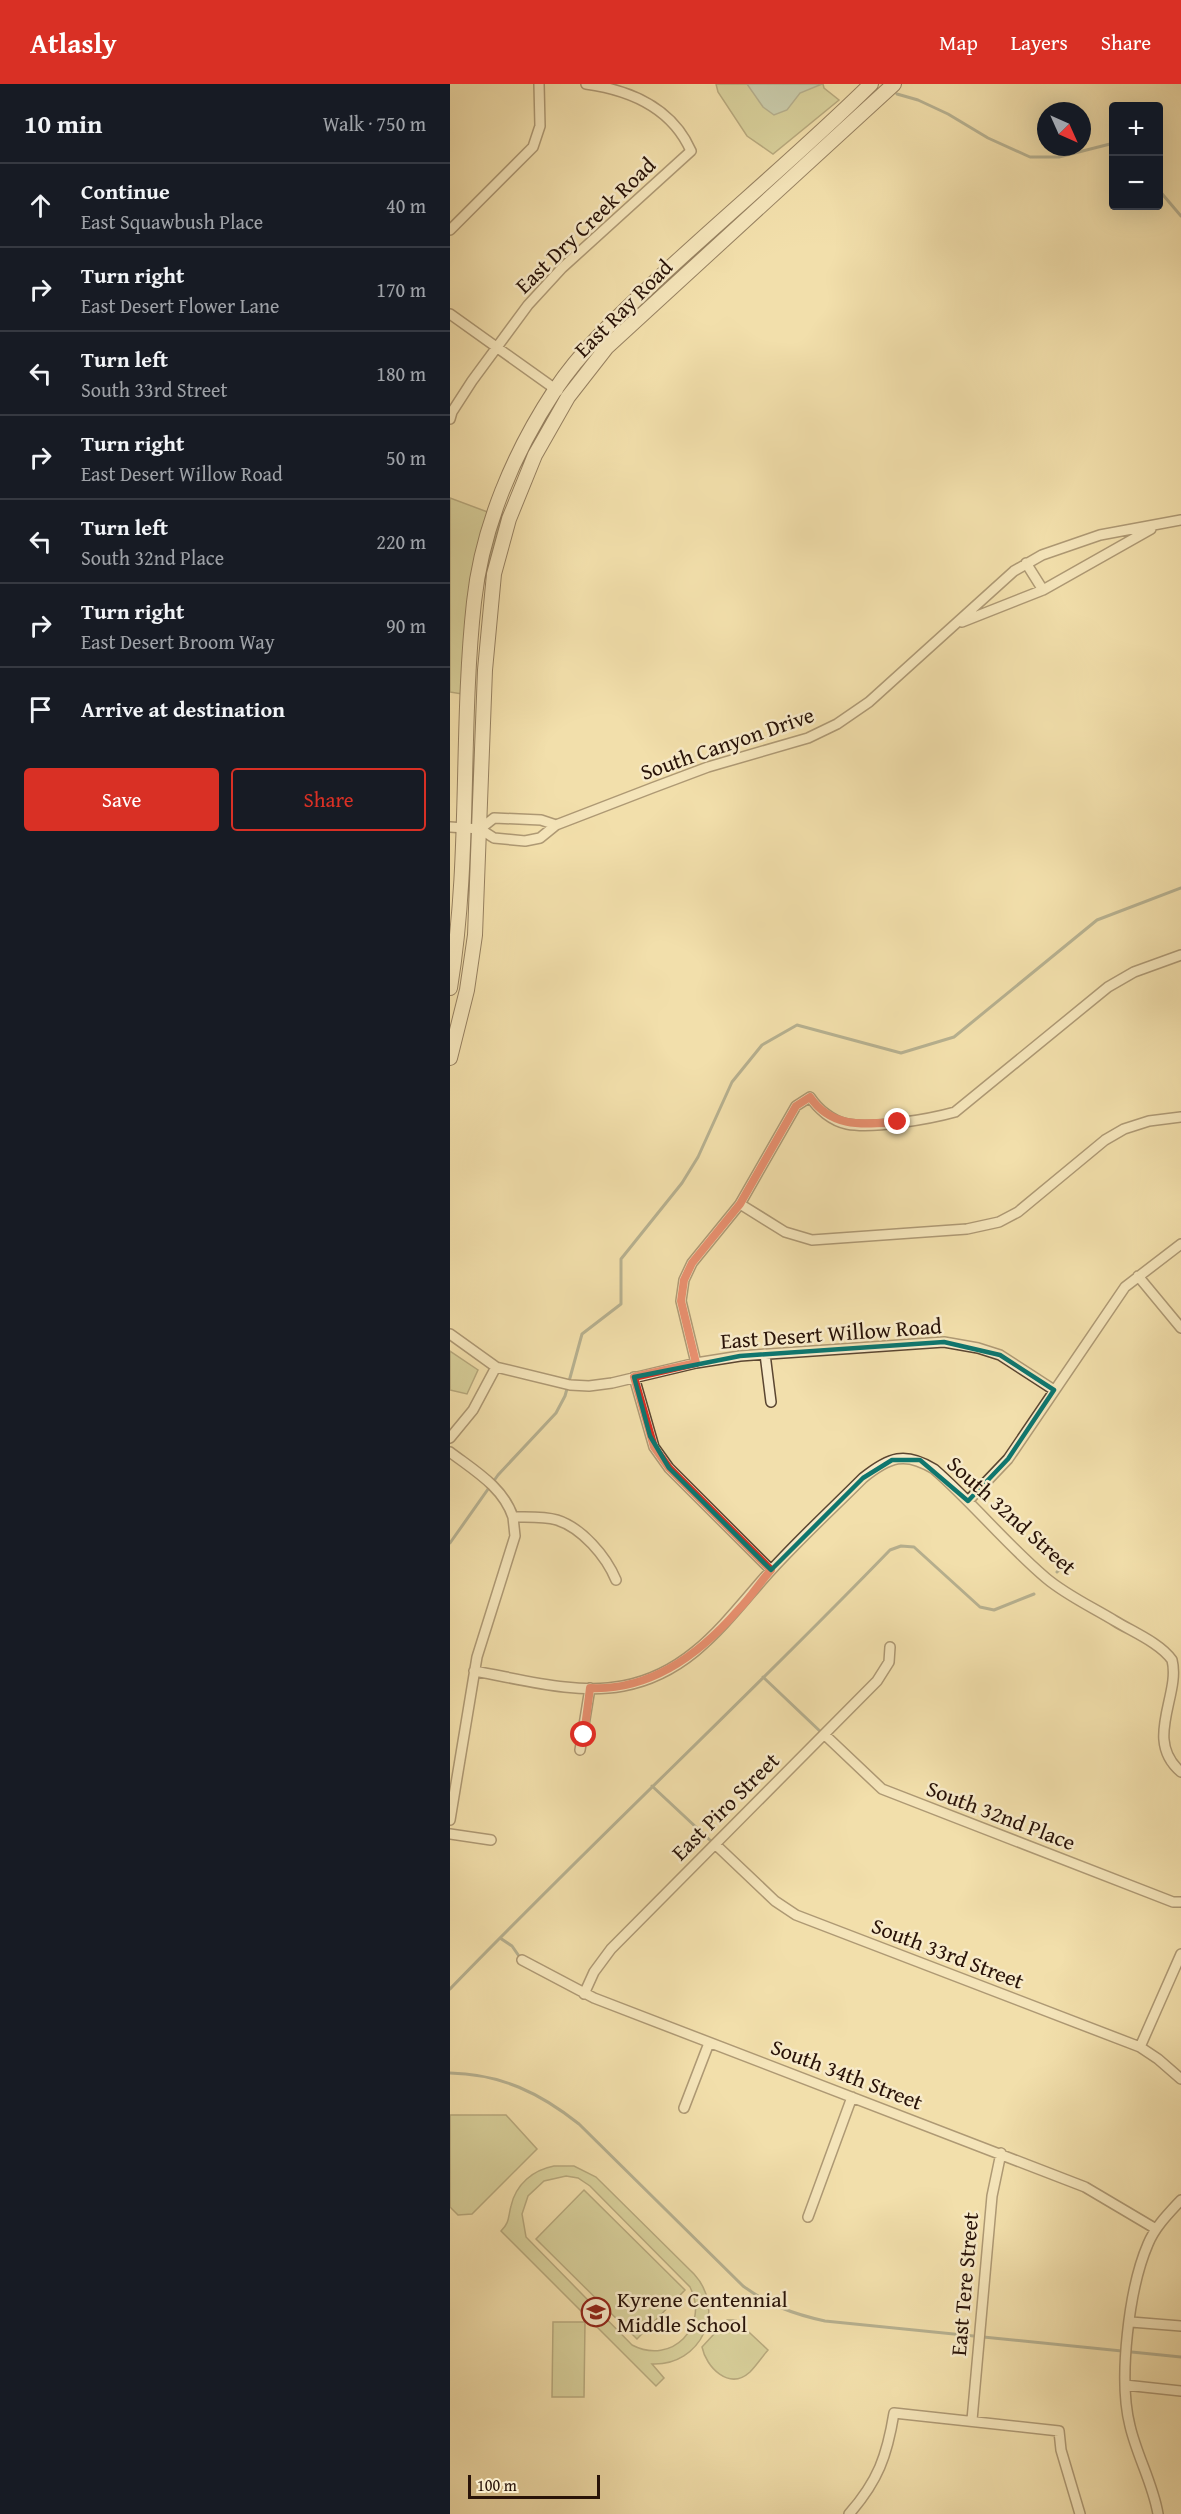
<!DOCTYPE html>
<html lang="en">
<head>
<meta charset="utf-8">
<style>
	:root { --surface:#171b24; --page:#20242c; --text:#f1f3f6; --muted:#9ea1a6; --line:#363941; --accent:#d93025 }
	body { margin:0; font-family:"Gentium Book Plus",serif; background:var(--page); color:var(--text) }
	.controls { position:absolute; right:18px; top:18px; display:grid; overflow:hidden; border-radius:6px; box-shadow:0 6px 24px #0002 }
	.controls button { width:54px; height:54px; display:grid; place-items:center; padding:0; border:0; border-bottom:2px solid var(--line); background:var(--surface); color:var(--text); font:30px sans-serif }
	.compass { position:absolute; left:587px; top:18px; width:54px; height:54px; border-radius:50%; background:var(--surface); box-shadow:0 6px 24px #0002; rotate:135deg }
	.scale { position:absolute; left:18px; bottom:15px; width:132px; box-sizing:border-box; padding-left:6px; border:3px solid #291308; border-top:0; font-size:16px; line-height:21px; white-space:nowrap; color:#291308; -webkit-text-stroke:4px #f7eac9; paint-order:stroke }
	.stop { position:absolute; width:18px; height:18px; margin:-14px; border:4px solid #d93025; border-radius:50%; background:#fff }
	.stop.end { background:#d93025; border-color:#fff; box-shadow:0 2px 6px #0008 }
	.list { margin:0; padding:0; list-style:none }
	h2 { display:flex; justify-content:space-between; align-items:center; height:78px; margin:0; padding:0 24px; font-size:26px }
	h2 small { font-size:20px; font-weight:400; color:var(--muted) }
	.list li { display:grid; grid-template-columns:39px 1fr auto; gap:18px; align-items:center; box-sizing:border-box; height:84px; padding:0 24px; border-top:2px solid var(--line) }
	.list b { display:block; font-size:22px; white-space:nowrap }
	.list p { margin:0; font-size:20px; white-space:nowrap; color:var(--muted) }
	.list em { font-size:20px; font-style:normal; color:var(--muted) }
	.actions { display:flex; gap:12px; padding:18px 24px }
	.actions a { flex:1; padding:14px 0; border:2px solid var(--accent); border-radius:6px; text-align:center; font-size:21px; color:var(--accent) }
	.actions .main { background:var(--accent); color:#fff }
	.icon { flex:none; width:33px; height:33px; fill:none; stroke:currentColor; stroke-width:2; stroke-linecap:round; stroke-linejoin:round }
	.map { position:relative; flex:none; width:731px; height:2430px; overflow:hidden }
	header { display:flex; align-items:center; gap:36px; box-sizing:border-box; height:84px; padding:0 30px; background:var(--accent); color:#fff }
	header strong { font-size:28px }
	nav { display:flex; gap:33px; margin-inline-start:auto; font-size:21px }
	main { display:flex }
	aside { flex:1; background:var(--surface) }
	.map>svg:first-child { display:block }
	.green { fill:#bac289; stroke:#726a48; stroke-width:1.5; fill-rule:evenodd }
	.water { fill:#9cbbb1; stroke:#6e786d; stroke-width:1.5 }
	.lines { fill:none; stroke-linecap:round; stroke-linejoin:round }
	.stream { stroke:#6e786d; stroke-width:3 }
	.minor-casing { stroke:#5b4631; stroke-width:12 }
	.secondary-casing { stroke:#291308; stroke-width:16 }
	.minor { stroke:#f7eac9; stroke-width:9 }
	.secondary { stroke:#f7eac9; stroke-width:14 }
	.route { stroke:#d93025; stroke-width:8 }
	.marked { fill:none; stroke:#0f766e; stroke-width:4.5; stroke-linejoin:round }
	.labels { text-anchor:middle; stroke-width:5; stroke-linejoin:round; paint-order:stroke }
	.street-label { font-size:22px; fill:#291308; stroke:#f7eac9 }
	.poi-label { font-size:22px; fill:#291308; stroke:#f7eac9; text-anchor:start }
</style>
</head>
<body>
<header>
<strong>Atlasly</strong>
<nav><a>Map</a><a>Layers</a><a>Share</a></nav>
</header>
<main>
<aside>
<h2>10 min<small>Walk · 750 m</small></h2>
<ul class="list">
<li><svg class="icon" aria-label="ahead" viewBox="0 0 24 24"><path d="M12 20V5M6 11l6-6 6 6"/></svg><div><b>Continue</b><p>East Squawbush Place</p></div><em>40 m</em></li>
<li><svg class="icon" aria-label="right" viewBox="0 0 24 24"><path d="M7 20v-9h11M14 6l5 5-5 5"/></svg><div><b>Turn right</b><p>East Desert Flower Lane</p></div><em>170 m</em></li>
<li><svg class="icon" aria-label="left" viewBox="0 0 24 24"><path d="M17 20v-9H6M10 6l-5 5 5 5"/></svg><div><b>Turn left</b><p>South 33rd Street</p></div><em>180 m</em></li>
<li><svg class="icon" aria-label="right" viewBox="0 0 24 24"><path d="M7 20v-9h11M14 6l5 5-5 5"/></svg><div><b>Turn right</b><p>East Desert Willow Road</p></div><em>50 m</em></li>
<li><svg class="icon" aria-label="left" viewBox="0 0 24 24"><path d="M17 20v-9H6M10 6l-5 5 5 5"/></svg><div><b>Turn left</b><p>South 32nd Place</p></div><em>220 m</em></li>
<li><svg class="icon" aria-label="right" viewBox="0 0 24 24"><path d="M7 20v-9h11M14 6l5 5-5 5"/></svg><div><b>Turn right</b><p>East Desert Broom Way</p></div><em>90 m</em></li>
<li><svg class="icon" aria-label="arrive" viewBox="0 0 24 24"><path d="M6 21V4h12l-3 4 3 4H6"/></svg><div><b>Arrive at destination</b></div></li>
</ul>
<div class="actions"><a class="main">Save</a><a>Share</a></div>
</aside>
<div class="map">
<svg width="731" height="2430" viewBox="0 0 731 2430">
	<rect width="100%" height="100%" fill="#f2dfac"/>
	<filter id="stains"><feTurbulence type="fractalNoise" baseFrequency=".00333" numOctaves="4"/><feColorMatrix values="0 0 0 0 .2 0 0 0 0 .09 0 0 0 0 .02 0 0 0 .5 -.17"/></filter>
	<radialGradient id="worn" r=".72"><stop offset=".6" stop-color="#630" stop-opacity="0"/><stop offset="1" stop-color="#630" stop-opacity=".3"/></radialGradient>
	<path class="green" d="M266,0H373L374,4L389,16L323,70L297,52L268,8Z
		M0,414L51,433L36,488L12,610L0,608Z
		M0,1267L28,1286L17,1310L0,1306Z
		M0,2031H56L87,2065L22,2130L8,2131L0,2123Z
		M104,2082H124L146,2093L244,2190C277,2226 251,2282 202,2280L214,2294L206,2302L51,2147C60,2138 58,2133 61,2122C66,2100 83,2086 104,2082ZM116,2092L128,2094L140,2102L240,2203C260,2242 222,2282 182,2261L76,2153L72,2130L78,2112L94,2097Z
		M134,2106L235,2206L187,2255L86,2155Z
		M277,2236H286L318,2266C312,2273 306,2282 300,2288C279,2307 256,2283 252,2263Z
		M103,2238H135L134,2313H102Z"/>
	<path class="water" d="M297,0H372L350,9L337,26L324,31L313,23Z"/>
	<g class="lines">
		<path class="stream" d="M447,10L468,16L498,30L538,54L580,73H609L664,59
			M708,105L731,132
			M0,1459L48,1391L106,1329L115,1312L132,1250L171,1220V1175L232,1099L248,1073L282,998L312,961L347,941L451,969L504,953L647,836L731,804
			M607,1488L612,1483
			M313,1593L373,1650
			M202,1702L263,1759
			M50,1854L62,1862L71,1875
			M0,1905C144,1756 296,1615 440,1466L451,1462L464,1463L530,1523L544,1526L584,1510
			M0,1989C51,1990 90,2009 129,2040L293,2202C319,2221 343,2230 375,2237L731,2273"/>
		<g class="minor-casing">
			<path id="minor" d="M0,146L83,63L90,42L89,0
				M0,230L108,307
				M0,335L2,328L22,297L78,221L112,184L241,67C222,24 180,6 136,0
				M576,479L593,506
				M512,538L593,506L701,445
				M0,743L30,745L44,754L75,757L90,754L106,741L202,704L258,683L358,654L387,640L419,618L564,487L592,471L650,451L731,436
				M30,745L44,734L91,736L106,741
				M290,1120L335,1148L362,1156L517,1145L549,1138L568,1128L655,1056L674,1045L699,1037L731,1033
				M688,1192L731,1244
				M0,1250L46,1283L120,1301L139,1302L162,1299L246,1279L290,1272L494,1258L528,1264L550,1271L604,1306
				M315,1270L321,1318
				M246,1279L231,1217L234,1196L242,1179L290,1120L346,1022L360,1013C368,1025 382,1037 397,1040C423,1045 480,1035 505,1028L658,903L684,888L731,871
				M184,1293L204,1363L219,1384L321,1486
				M0,1354L23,1326L46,1283
				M0,1368C25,1387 53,1403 63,1433C77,1433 94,1432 107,1436C132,1444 156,1472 166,1496
				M518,1417L558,1375L675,1203L731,1160
				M24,1587C71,1595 125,1611 173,1602C238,1590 273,1541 314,1494C345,1459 380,1427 413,1394C439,1373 455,1367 484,1385C523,1419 556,1460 596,1494C616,1511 642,1523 665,1537C683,1548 710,1559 722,1576C731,1611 693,1656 731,1688
				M375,1651L432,1705L723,1818H731
				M130,1666L140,1604
				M0,1736L27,1573L65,1452L63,1433
				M0,1750L41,1756
				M265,1760L325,1817L346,1831L690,1963L708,1975L731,1995
				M72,1876L144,1914L635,2103L706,2145
				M134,1910L144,1888L161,1865L427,1597L439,1578L440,1563
				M690,1963L731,1870
				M234,2024L259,1959
				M358,2133L402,2013
				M681,2238L731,2242
				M675,2301L731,2307
				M522,2336L542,2112L551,2069
				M399,2430C428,2397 437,2372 444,2329L609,2347L611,2366L630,2430
				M708,2430C703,2400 687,2372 680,2342C668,2295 679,2204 698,2160C705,2143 718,2130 731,2116"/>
		</g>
		<g class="secondary-casing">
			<path id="secondary" d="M0,904C21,777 10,646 24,518C32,443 64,368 105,306C134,262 175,226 213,190C282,126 354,66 421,0
				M0,974L17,906L25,851L35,586L44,490L59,435L85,371L118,313L157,263L444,0"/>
		</g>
		<use href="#minor" class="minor"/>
		<use href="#secondary" class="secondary"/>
	</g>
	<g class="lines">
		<path class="route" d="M134,1651L140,1604C201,1607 251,1569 289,1525C301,1513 310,1498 321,1486L219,1384L204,1363L184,1293L246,1279L231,1217L234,1196L242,1179L290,1120L346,1022L360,1013C382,1045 414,1040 448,1038"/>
	</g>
	<path d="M0 0H731V2430H0ZM494,1258L550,1271L604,1306L558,1375L518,1417L470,1376H442L413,1394L321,1486L219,1384L200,1352L184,1293L290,1272Z" fill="#f2dfac" fill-opacity=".55" fill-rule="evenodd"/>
	<path class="marked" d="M494,1258L550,1271L604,1306L558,1375L518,1417L470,1376H442L413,1394L321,1486L219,1384L200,1352L184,1293L290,1272Z"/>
	<defs>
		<g id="school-ring" transform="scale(1.5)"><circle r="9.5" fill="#f7eac9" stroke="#8f2418" stroke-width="1.5"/><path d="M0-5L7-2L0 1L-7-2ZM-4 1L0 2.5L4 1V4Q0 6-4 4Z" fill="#8f2418"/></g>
	</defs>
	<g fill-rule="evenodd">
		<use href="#school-ring" x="146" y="2228"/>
	</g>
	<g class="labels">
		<g class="street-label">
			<text transform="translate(135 141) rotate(-44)" y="8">East Dry Creek Road</text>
			<text transform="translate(173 224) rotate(-45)" y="8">East Ray Road</text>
			<text transform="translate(277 659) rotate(-19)" y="8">South Canyon Drive</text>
			<text transform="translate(381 1249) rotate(-4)" y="8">East Desert Willow Road</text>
			<text transform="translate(562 1431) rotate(42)" y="8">South 32nd Street</text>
			<text transform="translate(275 1722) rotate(-45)" y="8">East Piro Street</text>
			<text transform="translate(551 1731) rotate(21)" y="8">South 32nd Place</text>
			<text transform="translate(498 1869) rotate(21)" y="8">South 33rd Street</text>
			<text transform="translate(397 1990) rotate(21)" y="8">South 34th Street</text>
			<text transform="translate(514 2200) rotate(-85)" y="8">East Tere Street</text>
		</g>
		<g class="poi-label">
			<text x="167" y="2223">Kyrene Centennial<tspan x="167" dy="25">Middle School</tspan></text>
		</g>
	</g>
	<rect width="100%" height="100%" filter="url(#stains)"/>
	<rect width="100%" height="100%" fill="url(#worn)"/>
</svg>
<div class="controls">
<button>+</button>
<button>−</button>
</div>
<svg class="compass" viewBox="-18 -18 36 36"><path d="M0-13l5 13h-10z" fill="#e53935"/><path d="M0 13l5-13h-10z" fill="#9ea1a6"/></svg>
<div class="scale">100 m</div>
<div class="stop" style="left:134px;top:1651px"></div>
<div class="stop end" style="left:448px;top:1038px"></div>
</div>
</main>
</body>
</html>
